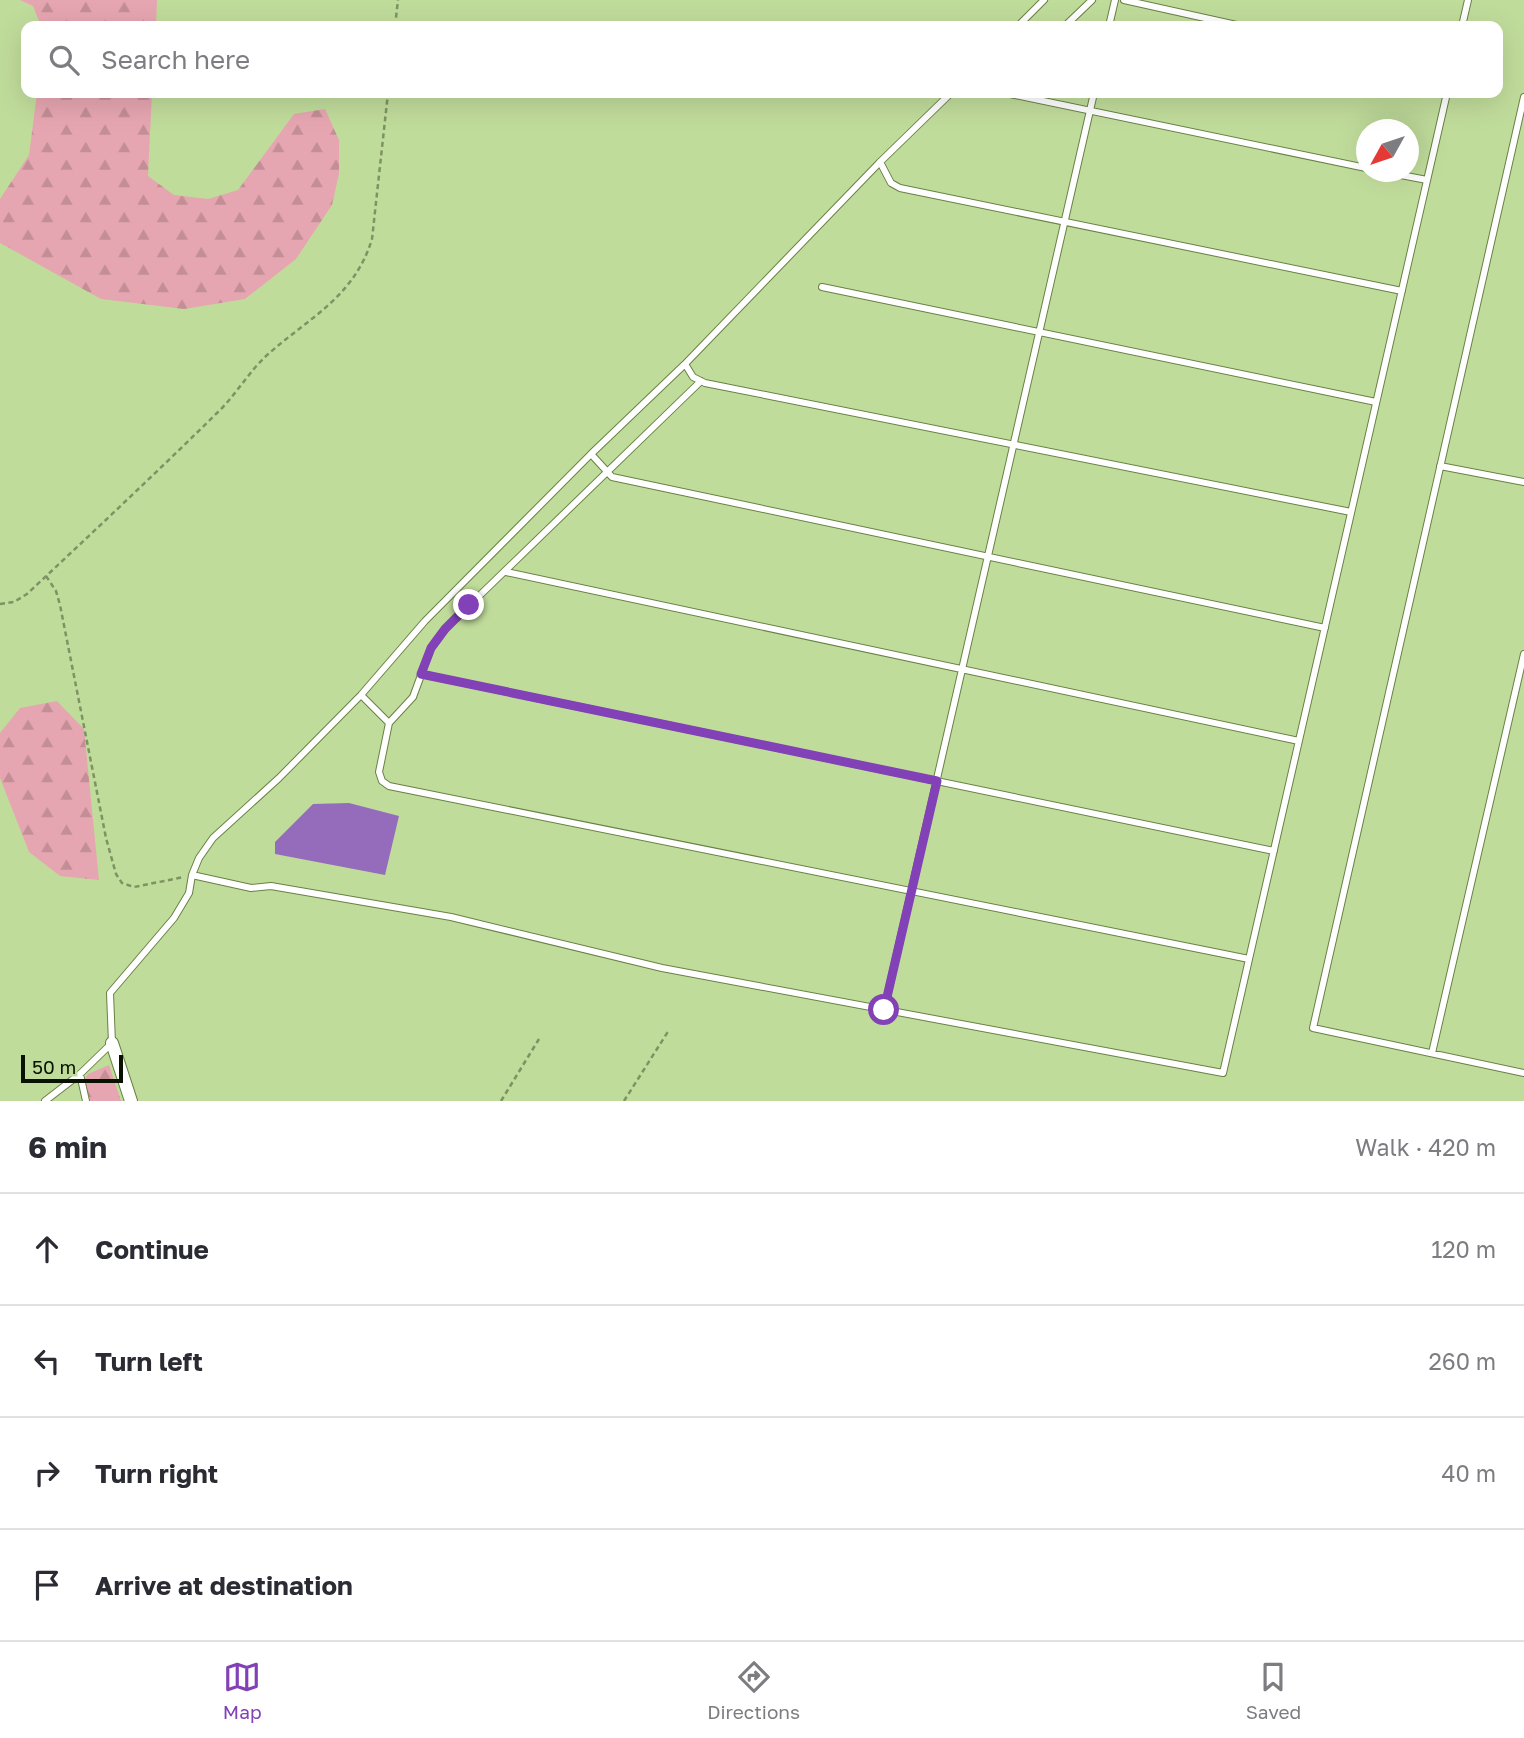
<!DOCTYPE html>
<html lang="en">
<head>
<meta charset="utf-8">
<style>
	:root { --surface:#fff; --page:#f7f7f7; --text:#2b2b33; --muted:#7c7c81; --line:#e1e1e2; --accent:#8241b6 }
	body { margin:0; font-family:"Golos Text",sans-serif; background:var(--page); color:var(--text) }
	.compass { position:absolute; left:1356px; top:119px; width:63px; height:63px; border-radius:50%; background:var(--surface); box-shadow:0 7px 28px #0002; rotate:230deg }
	.scale { position:absolute; left:21px; bottom:18px; width:102px; box-sizing:border-box; padding-left:7px; border:4px solid #091200; border-top:0; font-size:19px; line-height:24px; white-space:nowrap; color:#091200; -webkit-text-stroke:5px #c0dc9b; paint-order:stroke }
	.stop { position:absolute; width:21px; height:21px; margin:-16px; border:5px solid #8241b6; border-radius:50%; background:#fff }
	.stop.end { background:#8241b6; border-color:#fff; box-shadow:0 2px 7px #0008 }
	.list { margin:0; padding:0; list-style:none }
	h2 { display:flex; justify-content:space-between; align-items:center; height:91px; margin:0; padding:0 28px; font-size:30px }
	h2 small { font-size:23px; font-weight:400; color:var(--muted) }
	.list li { display:grid; grid-template-columns:46px 1fr auto; gap:21px; align-items:center; box-sizing:border-box; height:112px; padding:0 28px; border-top:2px solid var(--line) }
	.list b { display:block; font-size:26px; white-space:nowrap }
	.list em { font-size:23px; font-style:normal; color:var(--muted) }
	.icon { flex:none; width:38px; height:38px; fill:none; stroke:currentColor; stroke-width:2; stroke-linecap:round; stroke-linejoin:round }
	.map { position:relative; flex:none; width:1524px; height:1101px; overflow:hidden }
	.search { position:absolute; background:var(--surface); box-shadow:0 7px 28px #0002; left:21px; right:21px; top:21px; height:77px; display:flex; align-items:center; gap:18px; box-sizing:border-box; padding:0 24px; border-radius:14px; color:var(--muted); font-size:26px }
	.sheet { height:539px; background:var(--surface) }
	nav { display:flex; justify-content:space-around; align-items:center; box-sizing:border-box; height:98px; border-top:2px solid var(--line); background:var(--surface); font-size:19px; color:var(--muted) }
	nav a { display:grid; justify-items:center; gap:4px }
	nav .on { color:var(--accent) }
	.map>svg:first-child { display:block }
	.forest { fill:url(#forest-firs) }
	.water { fill:#956cbc }
	.lines { fill:none; stroke-linecap:round; stroke-linejoin:round }
	.lane-casing { stroke:#698145; stroke-width:8 }
	.street-casing { stroke:#698145; stroke-width:14 }
	.path { stroke:#7e9363; stroke-width:2.5; stroke-dasharray:5 3.5; stroke-linecap:butt }
	.lane { stroke:#fff; stroke-width:6 }
	.street { stroke:#fff; stroke-width:12 }
	.route { stroke:#8241b6; stroke-width:9 }
</style>
</head>
<body>
<div class="map">
<svg width="1524" height="1101" viewBox="0 0 1524 1101">
	<defs>
		<pattern id="forest-firs" width="22" height="20" patternUnits="userSpaceOnUse" patternTransform="scale(1.75)"><rect width="22" height="20" fill="#e6a6b1"/><path d="M5 1l3.5 6h-7zM16 11l3.5 6h-7z" fill="#c48e96"/></pattern>
	</defs>
	<rect width="100%" height="100%" fill="#c0dc9b"/>
	<path class="forest" d="M20,0H157L156,26H41L33,6Z
		M37,93H152L148,176L174,195L208,199L238,190L294,114L325,109L339,140V174L332,205L296,259L245,299L184,309L101,299L0,243V199L29,155Z
		M57,701L84,729L99,880L60,876L29,852L0,778V733L20,708Z
		M109,1065L121,1101H88L84,1080L88,1074Z"/>
	<path class="water" d="M349,803L399,816L385,875L275,854V842L313,804Z"/>
	<g class="lines">
		<g class="lane-casing">
			<path id="lane" d="M1124,0L1241,26
				M1018,26L1044,0
				M1065,26L1092,0
				M1109,26L1115,0
				M1462,26L1468,0
				M1005,93L1366,168
				M1524,97L1313,1028L1524,1073
				M880,162L891,183L900,188L1402,291
				M1385,172L1427,180
				M822,287L1376,402
				M685,364L693,377L705,383L1351,512
				M701,381L445,629L431,648L413,697L389,723L379,772L382,781L389,786L1249,959
				M591,454L612,477L1325,628
				M1440,466L1524,482
				M506,572L1299,741
				M421,674L1274,851
				M361,695L389,723
				M192,875L251,888L271,886L451,917L662,968L1223,1073L1447,93
				M884,1010L1094,93
				M1432,1053L1524,654
				M80,1074L86,1101
				M45,1101L80,1074L112,1043L110,993L174,918L189,893L192,875L199,858L213,838L279,778L361,695L425,621L591,454L685,364L880,162L951,93"/>
		</g>
		<g class="street-casing">
			<path id="street" d="M112,1043L131,1101"/>
		</g>
		<path class="path" d="M395,26L398,0
			M46,576L56,591L60,605L106,838L116,874L122,883L134,887L184,877
			M0,604L14,602L27,594C91,534 155,474 217,413C235,396 248,373 266,356C308,318 354,298 372,239L388,93
			M501,1101L539,1039
			M624,1101L669,1030"/>
		<use href="#lane" class="lane"/>
		<use href="#street" class="street"/>
	</g>
	<g class="lines">
		<path class="route" d="M469,605L445,629L431,648L421,674L937,781L884,1010"/>
	</g>
</svg>
<svg class="compass" viewBox="-18 -18 36 36"><path d="M0-13l5 13h-10z" fill="#e53935"/><path d="M0 13l5-13h-10z" fill="#7c7c81"/></svg>
<div class="scale">50 m</div>
<div class="stop" style="left:884px;top:1010px"></div>
<div class="stop end" style="left:469px;top:605px"></div>
<div class="search"><svg class="icon" aria-label="search" viewBox="0 0 24 24"><circle cx="10" cy="10" r="6"/><path d="M15 15l6 6"/></svg>Search here</div>
</div>
<section class="sheet">
<h2>6 min<small>Walk · 420 m</small></h2>
<ul class="list">
<li><svg class="icon" aria-label="ahead" viewBox="0 0 24 24"><path d="M12 20V5M6 11l6-6 6 6"/></svg><div><b>Continue</b></div><em>120 m</em></li>
<li><svg class="icon" aria-label="left" viewBox="0 0 24 24"><path d="M17 20v-9H6M10 6l-5 5 5 5"/></svg><div><b>Turn left</b></div><em>260 m</em></li>
<li><svg class="icon" aria-label="right" viewBox="0 0 24 24"><path d="M7 20v-9h11M14 6l5 5-5 5"/></svg><div><b>Turn right</b></div><em>40 m</em></li>
<li><svg class="icon" aria-label="arrive" viewBox="0 0 24 24"><path d="M6 21V4h12l-3 4 3 4H6"/></svg><div><b>Arrive at destination</b></div></li>
</ul>
</section>
<nav>
<a class="on"><svg class="icon" aria-label="map" viewBox="0 0 24 24"><path d="M3 6l6-2 6 2 6-2v14l-6 2-6-2-6 2zM9 4v14M15 6v14"/></svg>Map</a>
<a><svg class="icon" aria-label="directions" viewBox="0 0 24 24"><path d="M12 3l9 9-9 9-9-9zM9 14v-3h6M13 9l2 2-2 2"/></svg>Directions</a>
<a><svg class="icon" aria-label="saved" viewBox="0 0 24 24"><path d="M7 4h10v16l-5-4-5 4z"/></svg>Saved</a>
</nav>
</body>
</html>
